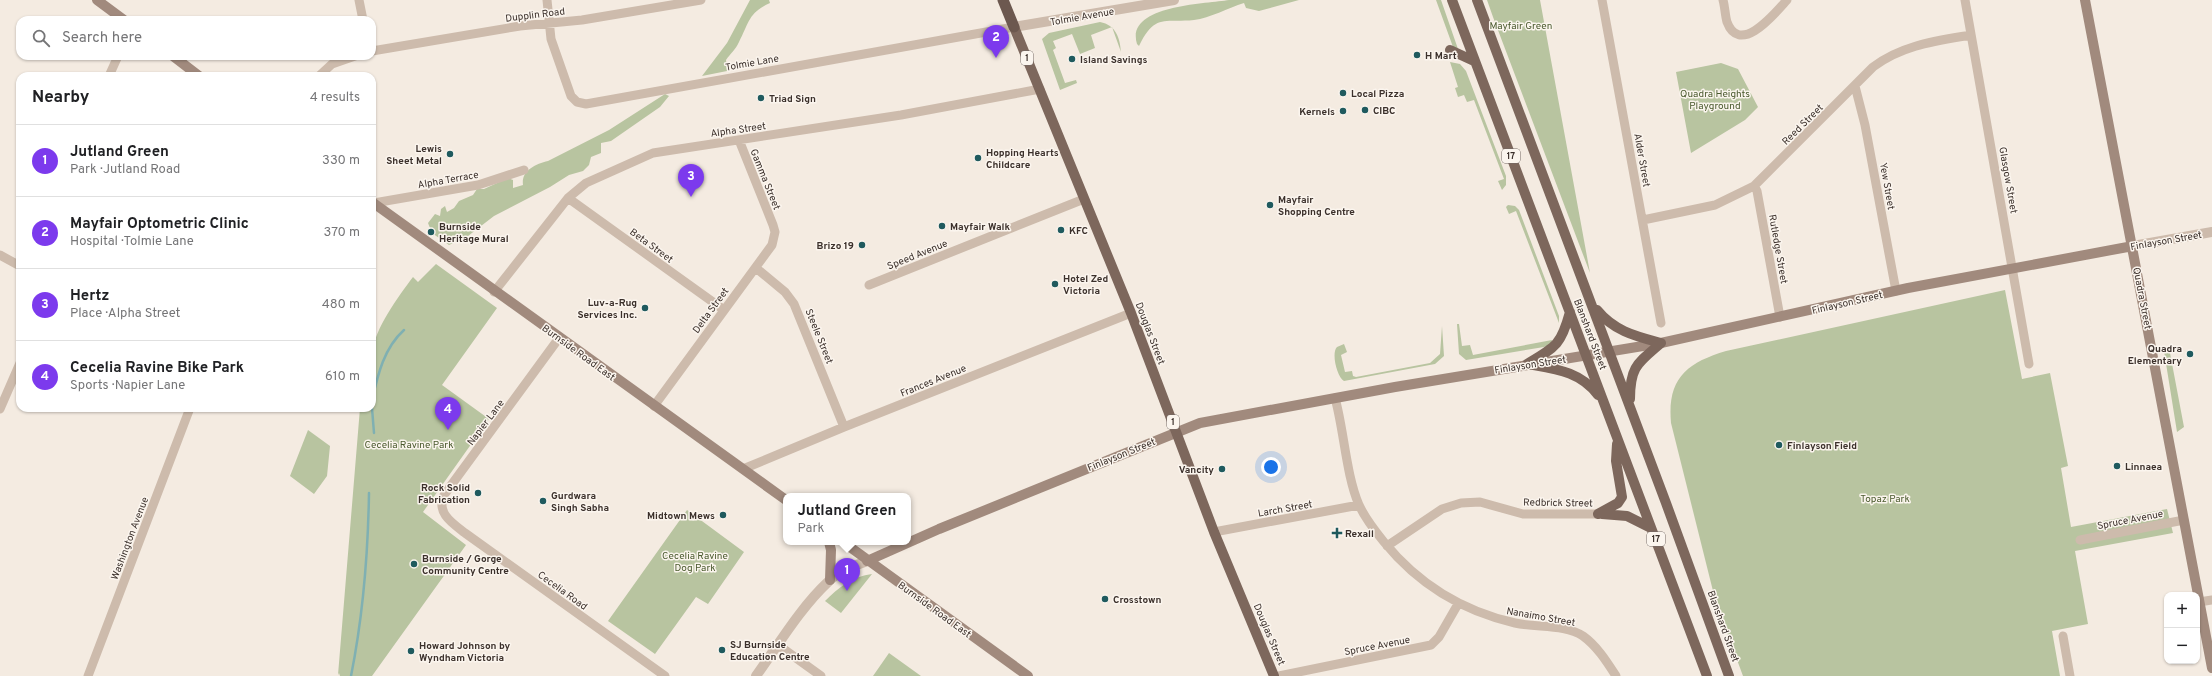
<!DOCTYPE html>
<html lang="en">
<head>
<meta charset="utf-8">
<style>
	:root { --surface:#fff; --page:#f6f6f6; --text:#202124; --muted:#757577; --line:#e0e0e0; --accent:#7c3aed }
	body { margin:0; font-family:Overpass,sans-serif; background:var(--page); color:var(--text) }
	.controls { position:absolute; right:12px; bottom:12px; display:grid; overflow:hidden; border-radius:8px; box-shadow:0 1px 3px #0004 }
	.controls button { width:36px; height:36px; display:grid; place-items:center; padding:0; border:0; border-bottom:1px solid var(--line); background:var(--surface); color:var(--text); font:20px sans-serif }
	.you { position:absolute; left:1271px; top:467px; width:14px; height:14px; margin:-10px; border:3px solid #fff; border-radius:50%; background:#1a73e8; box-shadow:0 0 0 6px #1a73e833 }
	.badge { display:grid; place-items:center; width:26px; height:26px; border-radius:50%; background:var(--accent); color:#fff; font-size:13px; font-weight:700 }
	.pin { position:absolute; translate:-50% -33px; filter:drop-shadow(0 1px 2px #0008) }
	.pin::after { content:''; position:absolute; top:21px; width:14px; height:12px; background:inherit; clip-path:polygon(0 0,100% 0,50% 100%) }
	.popup { position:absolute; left:783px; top:493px; width:128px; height:52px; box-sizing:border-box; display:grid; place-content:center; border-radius:8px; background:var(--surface); filter:drop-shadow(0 1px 3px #0005); font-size:13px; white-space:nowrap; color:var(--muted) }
	.popup b { font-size:15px; color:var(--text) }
	.popup::after { content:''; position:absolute; left:50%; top:100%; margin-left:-8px; border:8px solid transparent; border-top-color:var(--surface) }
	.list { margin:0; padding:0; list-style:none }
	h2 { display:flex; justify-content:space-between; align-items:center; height:52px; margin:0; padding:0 16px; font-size:17px }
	h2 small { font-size:13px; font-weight:400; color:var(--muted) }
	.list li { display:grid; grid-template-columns:26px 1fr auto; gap:12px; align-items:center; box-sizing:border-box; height:72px; padding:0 16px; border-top:1px solid var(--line) }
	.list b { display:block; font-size:15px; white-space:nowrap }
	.list p { margin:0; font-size:13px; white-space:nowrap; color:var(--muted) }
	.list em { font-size:13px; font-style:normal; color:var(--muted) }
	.icon { flex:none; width:22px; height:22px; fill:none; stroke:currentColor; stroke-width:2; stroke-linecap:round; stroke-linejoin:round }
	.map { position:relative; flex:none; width:2212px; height:676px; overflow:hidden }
	.search { position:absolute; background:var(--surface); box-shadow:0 1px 3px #0004; left:16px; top:16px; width:360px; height:44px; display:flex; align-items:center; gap:10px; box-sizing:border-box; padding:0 14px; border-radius:12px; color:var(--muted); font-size:15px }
	.panel { position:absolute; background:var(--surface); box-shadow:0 1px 3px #0004; left:16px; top:72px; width:360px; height:340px; border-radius:12px }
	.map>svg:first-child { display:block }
	.green { fill:#b8c4a0 }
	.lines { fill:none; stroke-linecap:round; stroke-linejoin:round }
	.stream { stroke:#7fb0b2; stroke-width:2.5 }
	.minor { stroke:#cdbbac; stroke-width:9 }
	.tertiary { stroke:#cdbbac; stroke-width:10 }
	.secondary { stroke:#a18a7d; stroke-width:10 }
	.primary { stroke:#7d675c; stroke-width:10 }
	.trunk { stroke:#6c584f; stroke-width:11 }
	.poi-dot { fill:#1f5a5e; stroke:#fbf5ee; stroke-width:1.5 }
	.labels { text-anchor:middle; stroke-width:3; stroke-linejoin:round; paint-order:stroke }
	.shield { fill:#fbf5ee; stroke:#756b66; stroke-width:1 }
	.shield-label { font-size:9px; font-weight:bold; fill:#3b302b }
	.street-label { font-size:10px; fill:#3b302b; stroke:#fbf5ee }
	.park-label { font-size:10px; fill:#4a5a2e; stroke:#fbf5ee }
	.poi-label { font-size:10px; font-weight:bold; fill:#3b302b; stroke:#fbf5ee; text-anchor:start }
</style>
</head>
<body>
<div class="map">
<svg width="2212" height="676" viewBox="0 0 2212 676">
	<rect width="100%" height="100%" fill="#f4ebe1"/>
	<path class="green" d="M750,0H769L770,3C748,13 749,23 739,42C736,49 730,54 726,60L727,71L702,76L727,43Z
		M1229,0H1299L1259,11L1246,8L1244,3C1228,8 1210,18 1194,20C1164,23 1155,13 1139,46L1137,44C1125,5 1205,4 1229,0Z
		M1436,0H1441L1458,49L1453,47Z
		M1487,0H1540L1590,273L1493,17Z
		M1100,22C1116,25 1120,38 1121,52L1112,27L1091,35L1095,48L1080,54L1072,34L1053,41L1056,48L1053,50L1065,83L1076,80L1077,83L1060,90L1042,39L1049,33Z
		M1450,62L1460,64L1466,71L1506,176V185L1502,190L1498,181L1504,179L1474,100L1467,102L1464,95L1458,97L1455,88L1458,87Z
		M1721,63L1738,69L1758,107L1745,120L1691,153L1676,72Z
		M665,94L669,96L660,107L611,141L601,143V153L591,157L589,165L583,171L569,175L550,187L494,216L468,236L449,245L432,233L428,223L435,214L440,216L441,209L445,206L447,212L454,208L459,201L473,195L477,189H484L508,178L513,180V188L523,185C521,171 535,164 548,161L609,130Z
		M1508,205L1515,206L1519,210L1559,316V323L1516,211L1509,214L1506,207Z
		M436,264L497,308L442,385L489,419L423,512L466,545L372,676H340L339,673L338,675L360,408H372C372,390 370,370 372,353C375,328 398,297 413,277L418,282Z
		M2005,290L2022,379L2050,373L2068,466L2061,468L2071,527L2167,509L2173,533L2075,551L2088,624L2052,631L2060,676H1743L1716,603L1671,423C1667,379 1686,363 1726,351Z
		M1457,324H1459L1462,346L1470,345L1473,355L1552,340L1551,344L1544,347L1466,360L1459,354Z
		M1442,326L1444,356L1435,364L1344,381C1337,377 1331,353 1337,347L1344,344L1347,352L1341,355L1345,372L1352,371L1353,376L1356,377L1430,363L1440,354Z
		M2164,351L2170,353L2184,427L2177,432Z
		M308,430L330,446L327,476L314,494L290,476Z
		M687,510L744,552L708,604L696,597L655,654L608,621Z
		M872,574L841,613L825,601C838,588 853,576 872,574Z
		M889,653L921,676H873Z"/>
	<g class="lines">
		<path class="stream" d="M372,400C378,374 384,348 404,330
			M372,408L374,433
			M351,676C363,616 368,555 369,493"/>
		<path class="minor" d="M359,0L363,20
			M547,0L551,39L571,96L577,102L586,104L1014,27
			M1602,0L1661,323
			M1723,0C1725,7 1725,15 1727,22C1740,57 1776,12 1787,0
			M1965,0L2029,364
			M372,51L520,26L582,20L701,0
			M109,76L118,56
			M319,76L332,64L355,56
			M1855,86L1865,125L1896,291
			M1754,186L1757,191L1780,317
			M568,198L724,310
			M374,203L478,185L524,170
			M1643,220L1715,205L1754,186L1873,67C1902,45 1936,41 1971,35
			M0,255L20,266
			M756,268L785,292L794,304L844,427
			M869,285L1084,199
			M494,292L568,198L586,183L653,153L901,115L1040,89
			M559,338L444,495C436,513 452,523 465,533L665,676
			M1335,398C1344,430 1346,475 1359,505C1365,518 1375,531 1384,542C1419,585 1462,611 1515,623C1537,628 1565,624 1583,636C1597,646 1607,662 1616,676
			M654,406L772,245L775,232L773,225L739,140
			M0,409L20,363
			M743,469L844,427L1131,313
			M1214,532L1359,505
			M2080,540L2184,520
			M1387,546L1442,509L1461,503L1480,502L1523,514H1598
			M2199,602L2212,600
			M2063,636L2070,676
			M778,645L821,676
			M88,676L190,408
			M1279,676L1431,645L1439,637L1458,604"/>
		<path class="tertiary" d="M1014,27L1174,0
			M2133,246L2212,232
			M756,676C779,644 800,608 829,581C839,571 854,566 867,561"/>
		<path class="secondary" d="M97,0L124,20
			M2085,0L2212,668
			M173,56L199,76
			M372,202L786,500
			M829,542L831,550L830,580
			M843,542L1028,676
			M867,561L939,529L1200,423L1395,387L1661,343L1908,288L2133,246"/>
		<path class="primary" d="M1452,0L1707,676
			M1477,0L1666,503L1729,676
			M1014,27L1131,313L1214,532L1274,676
			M1450,50L1474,61
			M1597,310C1614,331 1635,336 1661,343
			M1527,364C1555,369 1580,371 1598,395
			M1527,364C1556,347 1561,345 1570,312
			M1630,399C1630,366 1638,363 1661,343
			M1598,514L1618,503L1622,497L1616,461L1617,444
			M1602,514L1627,516L1651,528"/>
		<path class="trunk" d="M1003,0L1014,27"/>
	</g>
	<g class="poi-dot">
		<circle cx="1417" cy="55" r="4"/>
		<circle cx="1072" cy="59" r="4"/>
		<circle cx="1343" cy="93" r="4"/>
		<circle cx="761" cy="98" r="4"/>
		<circle cx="1365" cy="110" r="4"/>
		<circle cx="1343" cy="111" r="4"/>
		<circle cx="450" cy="154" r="4"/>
		<circle cx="978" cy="158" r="4"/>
		<circle cx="1270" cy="205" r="4"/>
		<circle cx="942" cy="226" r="4"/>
		<circle cx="1061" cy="230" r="4"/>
		<circle cx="431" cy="232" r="4"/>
		<circle cx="862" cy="245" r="4"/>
		<circle cx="1055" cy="284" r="4"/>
		<circle cx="645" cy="308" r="4"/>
		<circle cx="2190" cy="354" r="4"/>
		<circle cx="1779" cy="445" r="4"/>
		<circle cx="2117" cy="466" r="4"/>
		<circle cx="1222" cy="469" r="4"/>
		<circle cx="478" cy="493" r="4"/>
		<circle cx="543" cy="501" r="4"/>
		<circle cx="723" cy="515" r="4"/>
		<path d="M1335 527h4v4h4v4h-4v4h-4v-4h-4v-4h4z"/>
		<circle cx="414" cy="564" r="4"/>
		<circle cx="1105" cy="599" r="4"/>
		<circle cx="722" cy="650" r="4"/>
		<circle cx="411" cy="651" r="4"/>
	</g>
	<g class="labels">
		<g class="shield">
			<rect x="1021" y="51" width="12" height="14" rx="3"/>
			<rect x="1502" y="149" width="18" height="14" rx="3"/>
			<rect x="1167" y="415" width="12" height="14" rx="3"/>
			<rect x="1647" y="532" width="18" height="14" rx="3"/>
		</g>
		<g class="shield-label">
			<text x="1027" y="61">1</text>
			<text x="1511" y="159">17</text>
			<text x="1173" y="425">1</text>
			<text x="1656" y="542">17</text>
		</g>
		<g class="street-label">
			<text transform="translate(535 14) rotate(-7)" y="4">Dupplin Road</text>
			<text transform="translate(1082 16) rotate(-10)" y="4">Tolmie Avenue</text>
			<text transform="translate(752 62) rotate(-10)" y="4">Tolmie Lane</text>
			<text transform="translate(1802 124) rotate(-45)" y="4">Reed Street</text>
			<text transform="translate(738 129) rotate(-8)" y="4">Alpha Street</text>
			<text transform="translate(1643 160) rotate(80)" y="4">Alder Street</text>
			<text transform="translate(448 179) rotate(-10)" y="4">Alpha Terrace</text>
			<text transform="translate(766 179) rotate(68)" y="4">Gamma Street</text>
			<text transform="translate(2009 180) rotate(80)" y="4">Glasgow Street</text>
			<text transform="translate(1888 186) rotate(80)" y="4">Yew Street</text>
			<text transform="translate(2166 240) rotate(-10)" y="4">Finlayson Street</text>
			<text transform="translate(652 245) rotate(36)" y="4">Beta Street</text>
			<text transform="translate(1779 249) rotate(80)" y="4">Rutledge Street</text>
			<text transform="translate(917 254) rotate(-22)" y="4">Speed Avenue</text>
			<text transform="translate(2143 298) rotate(79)" y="4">Quadra Street</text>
			<text transform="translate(1847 302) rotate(-13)" y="4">Finlayson Street</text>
			<text transform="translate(710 310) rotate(-54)" y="4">Delta Street</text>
			<text transform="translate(1151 333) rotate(69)" y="4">Douglas Street</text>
			<text transform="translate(1591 334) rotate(69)" y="4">Blanshard Street</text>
			<text transform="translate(820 336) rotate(68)" y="4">Steele Street</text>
			<text transform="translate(579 352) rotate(36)" y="4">Burnside Road East</text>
			<text transform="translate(1530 364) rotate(-9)" y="4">Finlayson Street</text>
			<text transform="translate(933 380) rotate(-22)" y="4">Frances Avenue</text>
			<text transform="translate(485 422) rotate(-53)" y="4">Napier Lane</text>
			<text transform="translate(1121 454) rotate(-22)" y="4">Finlayson Street</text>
			<text transform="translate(1558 502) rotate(1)" y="4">Redbrick Street</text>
			<text transform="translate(1285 508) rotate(-10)" y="4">Larch Street</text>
			<text transform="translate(2130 519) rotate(-11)" y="4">Spruce Avenue</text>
			<text transform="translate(129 538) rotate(-69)" y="4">Washington Avenue</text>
			<text transform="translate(563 590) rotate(36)" y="4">Cecelia Road</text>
			<text transform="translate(935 609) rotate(36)" y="4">Burnside Road East</text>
			<text transform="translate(1541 616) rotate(10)" y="4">Nanaimo Street</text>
			<text transform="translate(1724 626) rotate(70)" y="4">Blanshard Street</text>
			<text transform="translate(1270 634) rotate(67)" y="4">Douglas Street</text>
			<text transform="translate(1377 645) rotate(-11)" y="4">Spruce Avenue</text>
		</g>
		<g class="park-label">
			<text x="1521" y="29">Mayfair Green</text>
			<text x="1715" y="97">Quadra Heights<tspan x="1715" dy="12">Playground</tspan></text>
			<text x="409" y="448">Cecelia Ravine Park</text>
			<text x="1885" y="502">Topaz Park</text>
			<text x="695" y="559">Cecelia Ravine<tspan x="695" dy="12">Dog Park</tspan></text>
		</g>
		<g class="poi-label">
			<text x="1425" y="59">H Mart</text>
			<text x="1080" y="63">Island Savings</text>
			<text x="1351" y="97">Local Pizza</text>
			<text x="769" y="102">Triad Sign</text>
			<text x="1373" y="114">CIBC</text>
			<text x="1335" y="115" text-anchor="end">Kernels</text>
			<text x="442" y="152" text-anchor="end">Lewis<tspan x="442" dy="12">Sheet Metal</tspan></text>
			<text x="986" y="156">Hopping Hearts<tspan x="986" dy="12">Childcare</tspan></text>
			<text x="1278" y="203">Mayfair<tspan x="1278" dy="12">Shopping Centre</tspan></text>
			<text x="439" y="230">Burnside<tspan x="439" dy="12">Heritage Mural</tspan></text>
			<text x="950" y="230">Mayfair Walk</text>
			<text x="1069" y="234">KFC</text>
			<text x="854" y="249" text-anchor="end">Brizo 19</text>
			<text x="1063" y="282">Hotel Zed<tspan x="1063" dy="12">Victoria</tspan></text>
			<text x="637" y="306" text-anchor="end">Luv-a-Rug<tspan x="637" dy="12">Services Inc.</tspan></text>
			<text x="2182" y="352" text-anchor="end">Quadra<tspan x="2182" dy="12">Elementary</tspan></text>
			<text x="1787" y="449">Finlayson Field</text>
			<text x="2125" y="470">Linnaea</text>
			<text x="1214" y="473" text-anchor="end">Vancity</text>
			<text x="470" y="491" text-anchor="end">Rock Solid<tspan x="470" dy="12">Fabrication</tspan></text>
			<text x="551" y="499">Gurdwara<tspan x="551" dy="12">Singh Sabha</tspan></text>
			<text x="715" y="519" text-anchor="end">Midtown Mews</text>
			<text x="1345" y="537">Rexall</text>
			<text x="422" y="562">Burnside / Gorge<tspan x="422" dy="12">Community Centre</tspan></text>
			<text x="1113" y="603">Crosstown</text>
			<text x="730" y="648">SJ Burnside<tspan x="730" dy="12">Education Centre</tspan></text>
			<text x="419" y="649">Howard Johnson by<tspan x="419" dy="12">Wyndham Victoria</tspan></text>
		</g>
	</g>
</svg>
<div class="controls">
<button>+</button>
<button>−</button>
</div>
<div class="you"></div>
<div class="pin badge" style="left:847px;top:591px">1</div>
<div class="popup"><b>Jutland Green</b>Park</div>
<div class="pin badge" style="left:996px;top:58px">2</div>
<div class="pin badge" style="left:691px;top:197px">3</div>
<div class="pin badge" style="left:448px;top:430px">4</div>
<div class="search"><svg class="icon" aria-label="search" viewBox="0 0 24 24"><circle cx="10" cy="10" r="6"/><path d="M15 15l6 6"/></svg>Search here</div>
<section class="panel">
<h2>Nearby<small>4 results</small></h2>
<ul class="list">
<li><span class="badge">1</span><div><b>Jutland Green</b><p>Park · Jutland Road</p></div><em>330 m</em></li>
<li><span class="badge">2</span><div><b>Mayfair Optometric Clinic</b><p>Hospital · Tolmie Lane</p></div><em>370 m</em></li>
<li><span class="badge">3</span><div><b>Hertz</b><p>Place · Alpha Street</p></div><em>480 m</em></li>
<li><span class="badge">4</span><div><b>Cecelia Ravine Bike Park</b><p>Sports · Napier Lane</p></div><em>610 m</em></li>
</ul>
</section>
</div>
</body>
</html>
